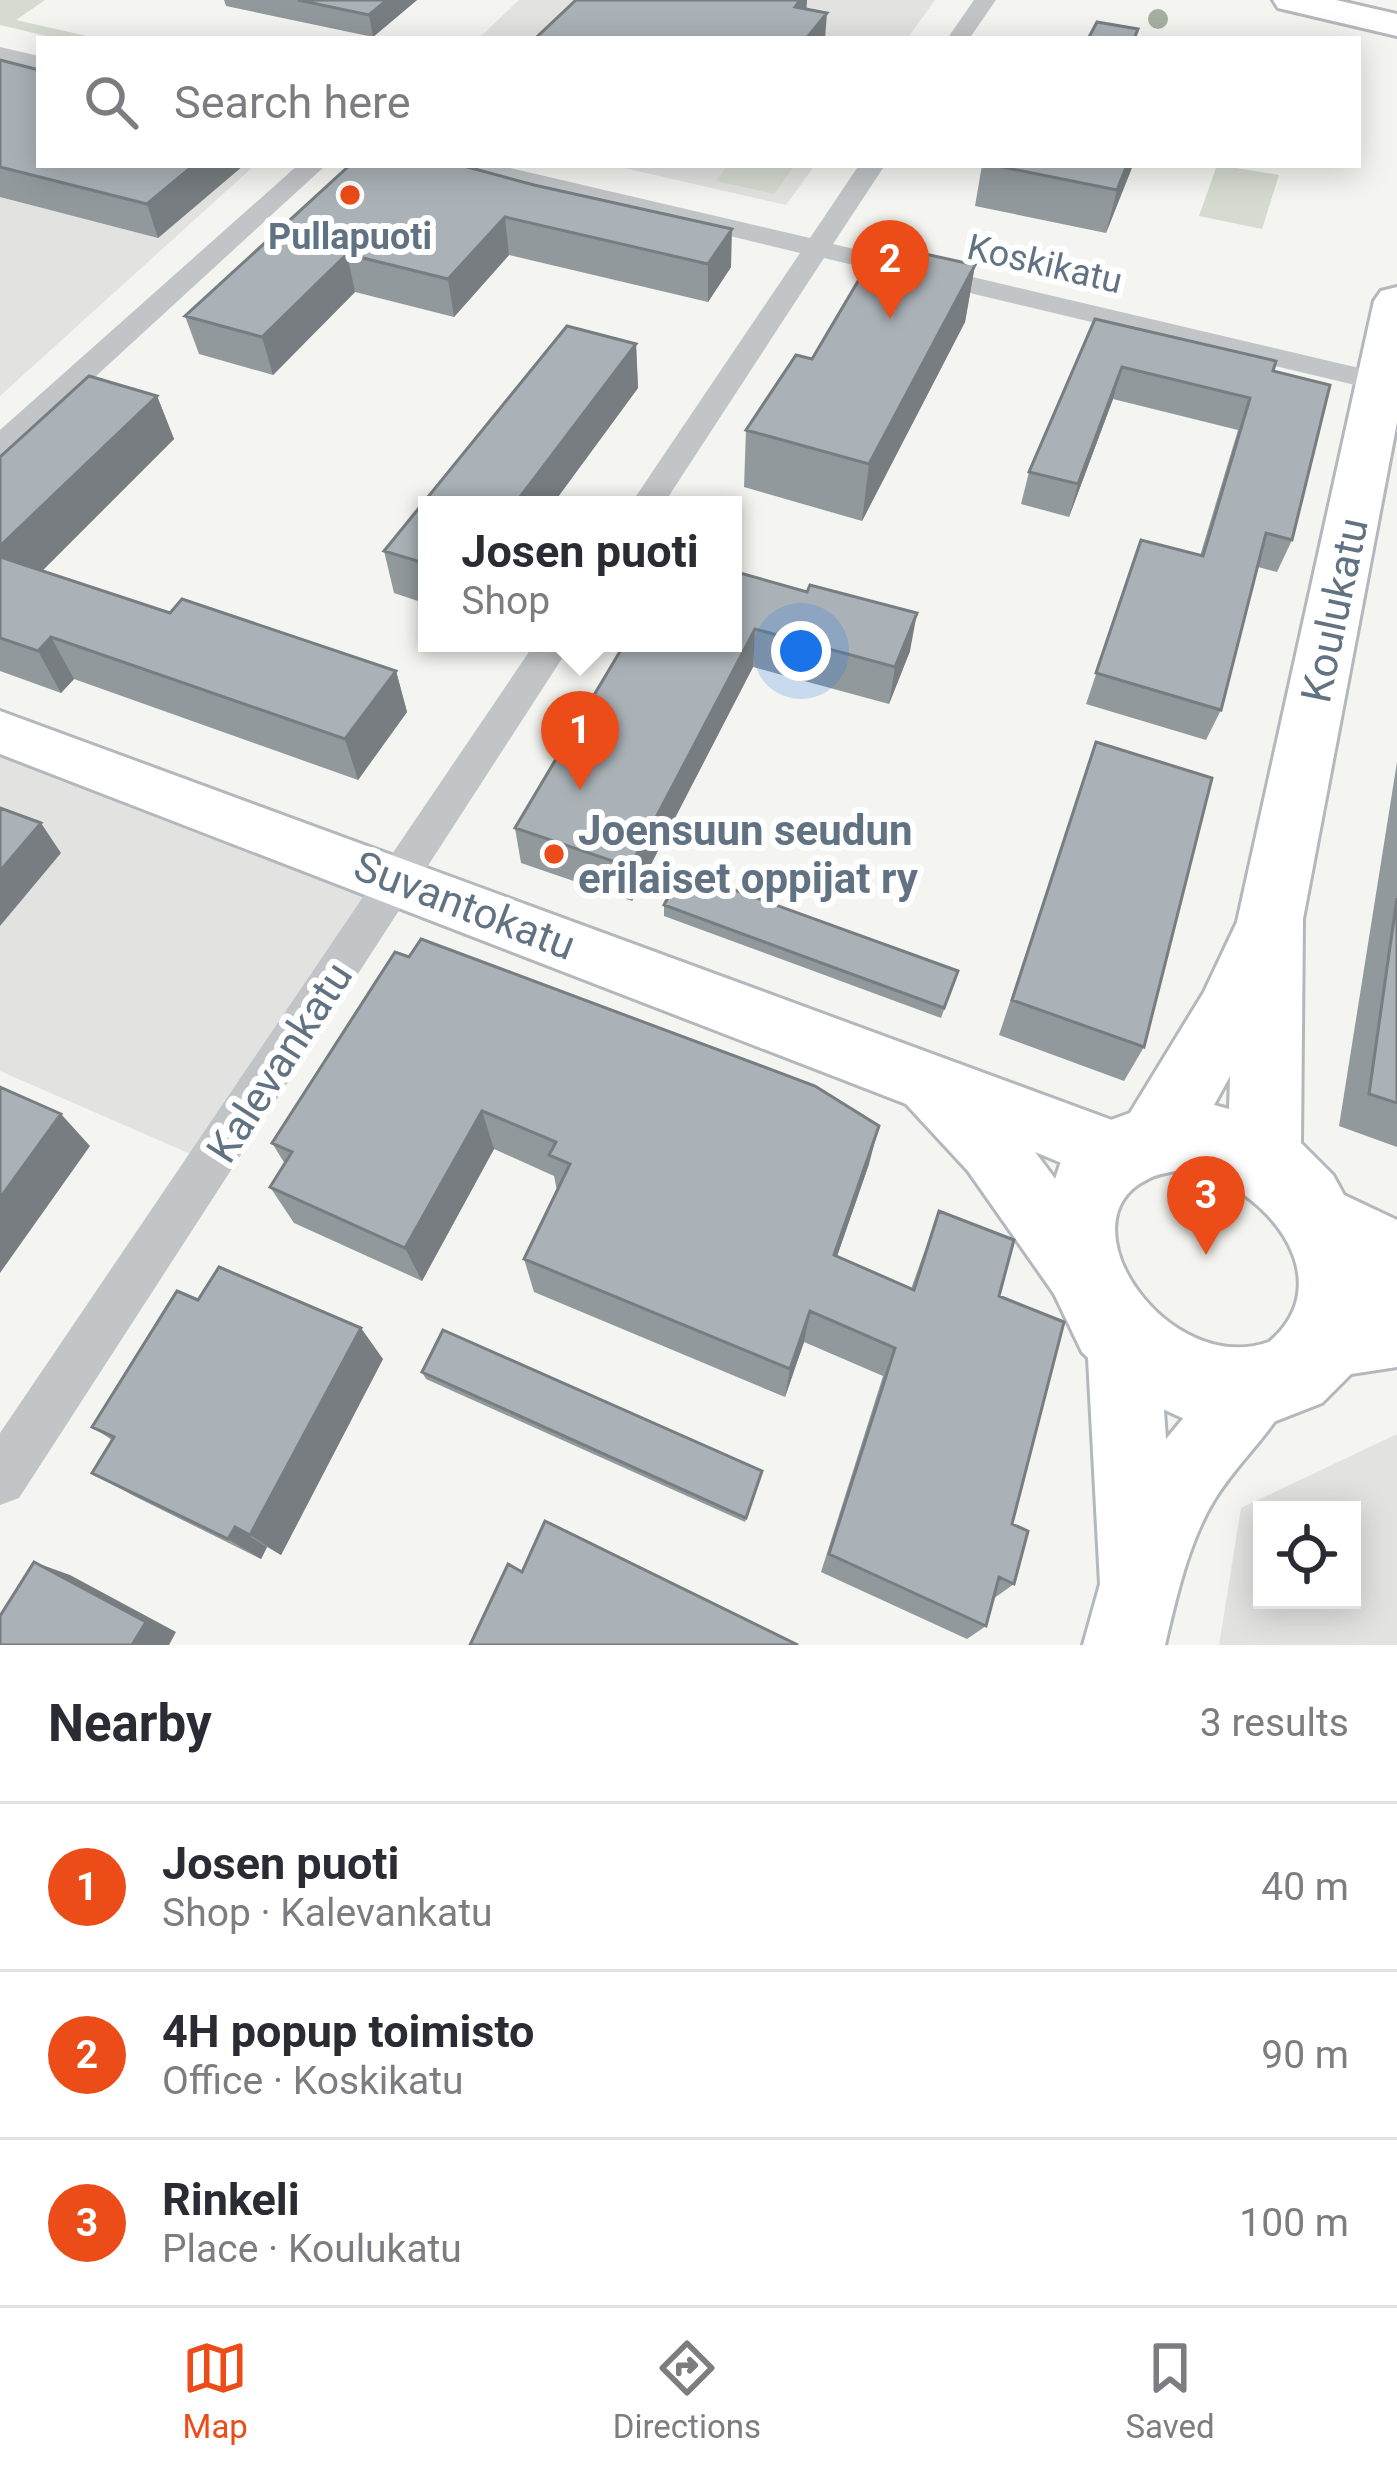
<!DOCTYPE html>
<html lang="en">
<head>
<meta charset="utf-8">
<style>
	:root { --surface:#fff; --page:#f2f2f3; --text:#2b2b33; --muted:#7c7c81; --line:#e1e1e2; --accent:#ec4c18 }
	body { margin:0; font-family:Roboto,sans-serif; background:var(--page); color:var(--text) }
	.controls { position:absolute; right:36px; bottom:36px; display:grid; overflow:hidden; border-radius:0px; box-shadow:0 6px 30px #0003 }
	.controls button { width:108px; height:108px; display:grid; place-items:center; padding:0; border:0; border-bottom:3px solid var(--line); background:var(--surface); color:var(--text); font:60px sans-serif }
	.you { position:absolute; left:801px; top:651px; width:42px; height:42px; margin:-30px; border:9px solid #fff; border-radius:50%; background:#1a73e8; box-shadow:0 0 0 18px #1a73e833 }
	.badge { display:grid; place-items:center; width:78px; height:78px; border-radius:50%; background:var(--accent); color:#fff; font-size:39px; font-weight:700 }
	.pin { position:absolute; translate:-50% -99px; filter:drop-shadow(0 3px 6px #0008) }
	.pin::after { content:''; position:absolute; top:63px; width:42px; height:36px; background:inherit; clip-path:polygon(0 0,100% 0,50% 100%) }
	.popup { position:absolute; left:418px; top:496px; width:324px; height:156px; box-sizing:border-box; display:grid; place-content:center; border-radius:0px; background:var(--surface); filter:drop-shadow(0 3px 9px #0005); font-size:39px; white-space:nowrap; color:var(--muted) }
	.popup b { font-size:45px; color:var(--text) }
	.popup::after { content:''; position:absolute; left:50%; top:100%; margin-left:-24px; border:24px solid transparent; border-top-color:var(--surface) }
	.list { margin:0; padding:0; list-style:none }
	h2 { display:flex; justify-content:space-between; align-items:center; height:156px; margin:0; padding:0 48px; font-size:51px }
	h2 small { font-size:39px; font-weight:400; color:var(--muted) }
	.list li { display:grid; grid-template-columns:78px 1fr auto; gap:36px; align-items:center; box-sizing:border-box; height:168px; padding:0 48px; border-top:3px solid var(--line) }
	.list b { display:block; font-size:45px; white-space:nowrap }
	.list p { margin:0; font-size:39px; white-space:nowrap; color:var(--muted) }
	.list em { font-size:39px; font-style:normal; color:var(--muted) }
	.icon { flex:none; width:66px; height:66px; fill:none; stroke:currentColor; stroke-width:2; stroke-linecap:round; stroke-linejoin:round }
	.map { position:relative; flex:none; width:1397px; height:1645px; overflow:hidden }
	.search { position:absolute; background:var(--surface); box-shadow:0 6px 30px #0003; left:36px; right:36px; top:36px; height:132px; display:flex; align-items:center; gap:30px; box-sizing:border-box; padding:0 42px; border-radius:0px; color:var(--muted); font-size:45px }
	.sheet { height:660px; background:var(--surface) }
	nav { display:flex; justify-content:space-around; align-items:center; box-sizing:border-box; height:168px; border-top:3px solid var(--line); background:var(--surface); font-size:33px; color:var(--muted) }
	nav a { display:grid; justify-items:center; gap:6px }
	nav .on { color:var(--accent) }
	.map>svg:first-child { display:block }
	.built { fill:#e2e3e1; fill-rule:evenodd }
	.green { fill:#d5dbd1 }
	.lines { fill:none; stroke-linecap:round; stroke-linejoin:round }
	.secondary-casing { stroke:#b3b8bd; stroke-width:6 }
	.primary-casing { stroke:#b4b8bc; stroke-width:6 }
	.street { fill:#c1c5c8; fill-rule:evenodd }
	.secondary { fill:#fff; fill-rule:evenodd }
	.primary { fill:#fff; fill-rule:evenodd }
	.tree { fill:#a5b0a1 }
	.wall { fill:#92999d }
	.shaded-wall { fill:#777d80 }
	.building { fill:#aab2b7; stroke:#777d80; stroke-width:3 }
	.poi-dot { fill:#ec4c18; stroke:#fff; stroke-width:4.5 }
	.labels { text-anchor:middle; stroke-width:12; stroke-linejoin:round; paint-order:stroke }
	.far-poi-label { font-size:36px; font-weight:bold; fill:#617383; stroke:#fff }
	.far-street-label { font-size:36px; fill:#617383; stroke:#fff }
	.street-label { font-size:42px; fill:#617383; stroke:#fff }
	.poi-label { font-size:42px; font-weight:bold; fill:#617383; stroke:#fff; text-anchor:start }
</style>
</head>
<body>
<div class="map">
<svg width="1397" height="1645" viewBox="0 0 1397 1645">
	<rect width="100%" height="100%" fill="#f4f4f0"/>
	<path class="built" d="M519,0H935L907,39H478Z
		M0,87L39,165H255L0,396Z
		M611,165H815L786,205Z
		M0,740L383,888L202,1159L0,1071Z
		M1397,1434V1645H1219L1241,1508ZM1262,1510H1352V1600H1262Z"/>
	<path class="green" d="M0,0H45L16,20L100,39H59L0,25Z
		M728,165H795L774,194L716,181Z
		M1217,165L1279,175L1262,229L1199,216Z"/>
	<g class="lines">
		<g class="secondary-casing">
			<path id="secondary" d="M0,711L1139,1130L1149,1153L1139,1176L1115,1185L1035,1152L1107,1248L1117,1273L1107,1298L1082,1308L1057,1298L968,1171L906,1104L0,754Z
				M1123,1303L1149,1313L1159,1339L1166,1439L1232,1360L1258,1349L1284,1360L1295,1386C1276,1431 1238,1460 1213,1502C1188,1544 1176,1598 1165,1645H1083L1100,1584L1087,1339L1097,1313Z"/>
		</g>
		<g class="primary-casing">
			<path id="primary" d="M1273,0H1336L1397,14V36L1278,8Z
				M1397,287V422L1303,919L1301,1143L1333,1175L1344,1195L1397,1220V1367L1351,1374L1322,1403L1258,1428L1200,1426L1121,1390L1082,1352L1046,1277L1039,1228L1062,1158L1097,1125L1130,1113L1204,992L1237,922L1374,301L1381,291ZM1230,1076L1229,1109L1214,1105ZM1184,1169C1263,1182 1344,1279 1269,1342C1168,1378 1059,1221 1148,1179C1158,1173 1173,1172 1184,1169Z"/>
		</g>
		<path class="street" d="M974,0H996L969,39H947Z
			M0,47L39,56V70L0,61Z
			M298,165H326L11,454L0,457V430Z
			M452,165H497L810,238L859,165H885L833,244L1397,377V395L824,258L663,505H630L800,253L456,170Z
			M535,643H572L19,1498L0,1505V1433Z"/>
		<use href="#secondary" class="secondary"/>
		<use href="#primary" class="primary"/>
	</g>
	<circle class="tree" cx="1158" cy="19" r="10"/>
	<path class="wall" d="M224,0H417L373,37L226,6Z
		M0,60L39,165H244L158,238L0,197Z
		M350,165L731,267L708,302L509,255L454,317L355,292L273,375L199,354L185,316Z
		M982,165H1133L1106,233L975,206Z
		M975,265L965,322L862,521L744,487L746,430L812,359Z
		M1095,319L1273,371L1292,540L1277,572L1258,567L1221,710L1206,740L1086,704L1141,540L1200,556L1238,430L1113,399L1069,517L1021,504L1029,472Z
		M567,326L636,344L638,388L552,505H427V604L394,593L384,551Z
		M157,396L174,439L42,571L170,613L396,671L407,712L358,780L74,679L61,693L0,671V457Z
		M733,571L910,651L889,704L753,667L632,901L521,863L515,828Z
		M1096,742L1144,1047L1124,1081L999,1035Z
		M1397,762V1147L1339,1126Z
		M664,905L958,971L941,1018L664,916Z
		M395,952L869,1164L837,1256L911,1289L939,1211L999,1296L1014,1584L993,1599L986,1626L967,1639L821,1572L883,1376L804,1342L785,1397L534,1292L524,1259L557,1191L554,1176L494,1149L422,1281L294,1223L270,1187L285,1164L272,1143Z
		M198,1300L383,1359L281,1555L267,1547L261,1559L134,1496L92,1473L112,1440L92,1427Z
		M422,1372L761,1476L745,1522L426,1379Z"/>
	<path class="shaded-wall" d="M387,0H417L373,37L369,15Z
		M800,0H807L806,24L795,7Z
		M827,13L825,39H806Z
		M194,165H244L158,238L147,204Z
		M1127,165H1133L1106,233L1117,190Z
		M505,217L509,255L454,317L448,279Z
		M732,229L731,267L708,302V264Z
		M347,254L355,292L273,375L262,337Z
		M975,265L965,322L862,521L869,464Z
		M636,344L638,388L552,505H514Z
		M1122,367L1113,399L1069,517L1078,484Z
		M157,396L174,439L16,597L0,569V546Z
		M917,613L910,651L889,704L895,667Z
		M755,629L753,667L632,901L630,867Z
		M51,637L74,679L61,693L38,651Z
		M396,671L407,712L358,780L345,739Z
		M41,823L61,853L0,926V871Z
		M482,1111L494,1149L422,1281L405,1248Z
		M61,1114L90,1146L0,1273V1198Z
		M879,1126L869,1164L826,1288L834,1255Z
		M810,1311L804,1342L785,1397L790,1369Z
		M361,1328L383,1359L281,1555L250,1535Z
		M235,1527L267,1547L261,1559L228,1539Z
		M34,1562L70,1575L176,1632L169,1645H132Z"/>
	<path class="building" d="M298,0H387L369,15Z
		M576,0H800L795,7L827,13L806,39H552L538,36Z
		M1097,22L1138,29L1134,39H1088Z
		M0,60L39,70V165H194L147,204L0,167Z
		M350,165H460L534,185L732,229L708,264L505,217L448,279L347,254L262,337L185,316Z
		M992,165H1127L1117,190Z
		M880,244L975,265L869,464L746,430L796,355L812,359Z
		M1095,319L1276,361L1273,371L1330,385L1292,540L1266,533L1221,710L1096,673L1141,540L1203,556L1250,398L1122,367L1078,484L1029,472Z
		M567,326L636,344L514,505H427V564L384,551Z
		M89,376L157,396L0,546V457Z
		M0,557L170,613L182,599L396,671L345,739L51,637L38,651L0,638Z
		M733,571L807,592L810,585L917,613L895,667L755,629L630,867L515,828L625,643H733Z
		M1096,742L1212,778L1144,1047L1012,1000Z
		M0,808L41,823L0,871Z
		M682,871L958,971L944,1008L664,905Z
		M1397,898V1103L1369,1094Z
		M421,939L815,1086L879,1126L834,1255L914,1290L939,1211L1014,1240L999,1296L1064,1322L1012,1524L1028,1531L1014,1584L999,1577L986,1626L829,1554L895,1348L810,1311L790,1369L524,1259L570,1164L549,1155L556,1142L482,1111L405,1248L270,1187L292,1152L272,1143L395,952L409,957Z
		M0,1087L61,1114L0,1198Z
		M219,1267L361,1328L250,1535L235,1527L228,1539L92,1473L114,1437L92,1427L177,1291L198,1300Z
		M443,1330L762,1471L746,1518L422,1372Z
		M545,1521L798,1645H470L508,1564L522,1572Z
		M34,1562L146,1622L132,1645H0V1616Z"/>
	<g class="poi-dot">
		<circle cx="350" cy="195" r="12"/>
		<circle cx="554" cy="854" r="12"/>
	</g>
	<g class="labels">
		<g class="far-poi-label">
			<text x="350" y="249">Pullapuoti</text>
		</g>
		<g class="far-street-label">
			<text transform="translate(1045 263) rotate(13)" y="13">Koskikatu</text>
		</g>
		<g class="street-label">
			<text transform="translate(1334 610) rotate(-78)" y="15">Koulukatu</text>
			<text transform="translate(465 905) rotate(21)" y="15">Suvantokatu</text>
			<text transform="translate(279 1062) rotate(-57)" y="15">Kalevankatu</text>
		</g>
		<g class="poi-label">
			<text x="578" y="845">Joensuun seudun<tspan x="578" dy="48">erilaiset oppijat ry</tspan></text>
		</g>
	</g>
</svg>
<div class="controls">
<button><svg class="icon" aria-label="locate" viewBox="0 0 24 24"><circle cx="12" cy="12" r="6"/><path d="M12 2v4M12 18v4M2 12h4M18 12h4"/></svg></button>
</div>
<div class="you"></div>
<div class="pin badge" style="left:580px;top:790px">1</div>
<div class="popup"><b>Josen puoti</b>Shop</div>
<div class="pin badge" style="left:890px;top:319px">2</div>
<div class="pin badge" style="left:1206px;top:1255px">3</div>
<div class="search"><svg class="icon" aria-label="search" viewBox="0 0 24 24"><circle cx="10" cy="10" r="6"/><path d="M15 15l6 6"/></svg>Search here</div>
</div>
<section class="sheet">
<h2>Nearby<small>3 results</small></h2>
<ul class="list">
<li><span class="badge">1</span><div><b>Josen puoti</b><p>Shop · Kalevankatu</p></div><em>40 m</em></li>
<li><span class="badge">2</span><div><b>4H popup toimisto</b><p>Office · Koskikatu</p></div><em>90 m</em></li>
<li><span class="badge">3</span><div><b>Rinkeli</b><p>Place · Koulukatu</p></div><em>100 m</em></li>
</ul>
</section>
<nav>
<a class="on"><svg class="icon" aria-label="map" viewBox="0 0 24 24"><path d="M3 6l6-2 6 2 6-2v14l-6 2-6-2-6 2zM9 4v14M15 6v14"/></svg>Map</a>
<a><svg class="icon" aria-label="directions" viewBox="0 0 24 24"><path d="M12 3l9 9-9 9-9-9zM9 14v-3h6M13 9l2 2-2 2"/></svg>Directions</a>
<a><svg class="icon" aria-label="saved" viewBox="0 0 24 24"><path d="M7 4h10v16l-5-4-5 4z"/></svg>Saved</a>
</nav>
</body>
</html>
